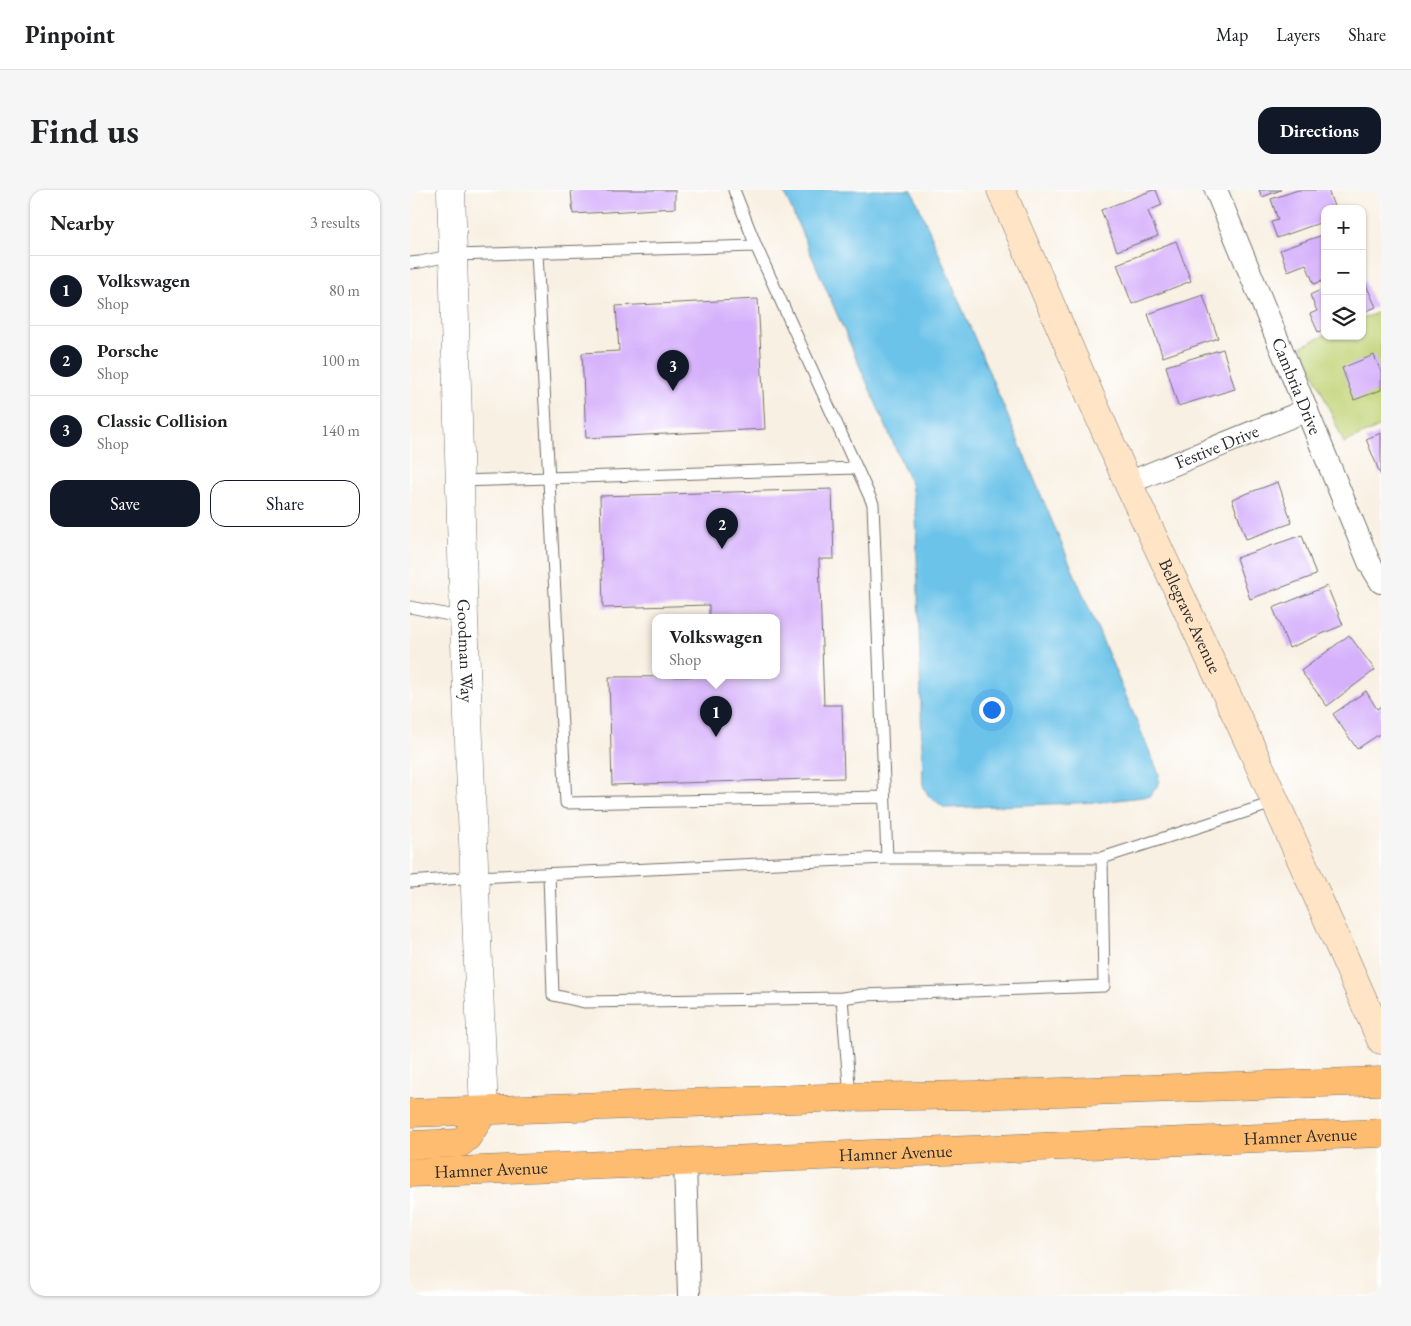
<!DOCTYPE html>
<html lang="en">
<head>
<meta charset="utf-8">
<style>
	:root { --surface:#fff; --page:#f6f6f6; --text:#202124; --muted:#757577; --line:#e0e0e0; --accent:#111827 }
	body { margin:0; font-family:"EB Garamond",serif; background:var(--page); color:var(--text) }
	.controls { position:absolute; right:15px; top:15px; display:grid; overflow:hidden; border-radius:10px; box-shadow:0 1px 4px #0004 }
	.controls button { width:45px; height:45px; display:grid; place-items:center; padding:0; border:0; border-bottom:1px solid var(--line); background:var(--surface); color:var(--text); font:25px sans-serif }
	.you { position:absolute; left:581px; top:519px; width:18px; height:18px; margin:-12px; border:4px solid #fff; border-radius:50%; background:#1a73e8; box-shadow:0 0 0 8px #1a73e833 }
	.badge { display:grid; place-items:center; width:32px; height:32px; border-radius:50%; background:var(--accent); color:#fff; font-size:16px; font-weight:700 }
	.pin { position:absolute; translate:-50% -41px; filter:drop-shadow(0 1px 2px #0008) }
	.pin::after { content:''; position:absolute; top:26px; width:18px; height:15px; background:inherit; clip-path:polygon(0 0,100% 0,50% 100%) }
	.popup { position:absolute; left:242px; top:424px; width:128px; height:65px; box-sizing:border-box; display:grid; place-content:center; border-radius:10px; background:var(--surface); filter:drop-shadow(0 1px 4px #0005); font-size:16px; white-space:nowrap; color:var(--muted) }
	.popup b { font-size:19px; color:var(--text) }
	.popup::after { content:''; position:absolute; left:50%; top:100%; margin-left:-10px; border:10px solid transparent; border-top-color:var(--surface) }
	.list { margin:0; padding:0; list-style:none }
	h2 { display:flex; justify-content:space-between; align-items:center; height:65px; margin:0; padding:0 20px; font-size:21px }
	h2 small { font-size:16px; font-weight:400; color:var(--muted) }
	.list li { display:grid; grid-template-columns:32px 1fr auto; gap:15px; align-items:center; box-sizing:border-box; height:70px; padding:0 20px; border-top:1px solid var(--line) }
	.list b { display:block; font-size:19px; white-space:nowrap }
	.list p { margin:0; font-size:16px; white-space:nowrap; color:var(--muted) }
	.list em { font-size:16px; font-style:normal; color:var(--muted) }
	.actions { display:flex; gap:10px; padding:15px 20px }
	.actions a { flex:1; padding:11px 0; border:1px solid var(--accent); border-radius:15px; text-align:center; font-size:18px; color:var(--accent) }
	.actions .main { background:var(--accent); color:#fff }
	.icon { flex:none; width:28px; height:28px; fill:none; stroke:currentColor; stroke-width:2; stroke-linecap:round; stroke-linejoin:round }
	.map { position:relative; flex:none; width:971px; height:1106px; overflow:hidden; border-radius:15px }
	header { display:flex; align-items:center; gap:30px; box-sizing:border-box; height:70px; padding:0 25px; background:var(--surface); border-bottom:1px solid var(--line) }
	header strong { font-size:24px }
	nav { display:flex; gap:28px; margin-inline-start:auto; font-size:18px }
	.intro { display:flex; align-items:center; justify-content:space-between; box-sizing:border-box; height:120px; padding:0 30px }
	h1 { margin:0; font-size:35px }
	.button { padding:12px 22px; border-radius:15px; background:var(--accent); color:#fff; font-size:18px; font-weight:700 }
	main { display:flex; gap:30px; padding:0 30px }
	aside { flex:1; background:var(--surface); border-radius:15px; box-shadow:0 1px 4px #0004 }
	.map>svg:first-child { display:block }
	.green { fill:#c1d376; stroke:#767f50 }
	.water { fill:#6cc3e9; stroke:#4c778a }
	.building { fill:#d6b1fb }
	.lines { fill:none; stroke-linecap:round; stroke-linejoin:round }
	.service-casing { stroke:#73706b; stroke-width:13 }
	.minor-casing { stroke:#73706b; stroke-width:24 }
	.tertiary-casing { stroke:#73706b; stroke-width:29 }
	.secondary-casing { stroke:#73706b; stroke-width:29 }
	.primary-casing { stroke:#73706b; stroke-width:29 }
	.service { stroke:#fff; stroke-width:11 }
	.minor { stroke:#fff; stroke-width:22 }
	.tertiary { stroke:#fff; stroke-width:28 }
	.secondary { stroke:#ffe4c6; stroke-width:28 }
	.primary { stroke:#febc70; stroke-width:28 }
	.labels { text-anchor:middle; stroke-width:4; stroke-linejoin:round; paint-order:stroke }
	.street-label { font-size:18px; fill:#2b2b2b; stroke:#fff }
</style>
</head>
<body>
<header>
<strong>Pinpoint</strong>
<nav><a>Map</a><a>Layers</a><a>Share</a></nav>
</header>
<div class="intro"><h1>Find us</h1><a class="button">Directions</a></div>
<main>
<aside>
<h2>Nearby<small>3 results</small></h2>
<ul class="list">
<li><span class="badge">1</span><div><b>Volkswagen</b><p>Shop</p></div><em>80 m</em></li>
<li><span class="badge">2</span><div><b>Porsche</b><p>Shop</p></div><em>100 m</em></li>
<li><span class="badge">3</span><div><b>Classic Collision</b><p>Shop</p></div><em>140 m</em></li>
</ul>
<div class="actions"><a class="main">Save</a><a>Share</a></div>
</aside>
<div class="map">
<svg width="971" height="1106" viewBox="0 0 971 1106">
	<rect width="100%" height="100%" fill="#fff"/>
	<filter id="ink" filterUnits="userSpaceOnUse"><feTurbulence type="fractalNoise" baseFrequency=".02" numOctaves="2"/><feDisplacementMap in="SourceGraphic" scale="10" xChannelSelector="R" yChannelSelector="G"/><feConvolveMatrix kernelMatrix="1 2 1 2 8 2 1 2 1" color-interpolation-filters="sRGB"/></filter>
	<filter id="wash" filterUnits="userSpaceOnUse"><feTurbulence type="fractalNoise" baseFrequency=".0096" numOctaves="4" result="noise"/><feDisplacementMap in="SourceGraphic" scale="20" xChannelSelector="R" yChannelSelector="G"/><feGaussianBlur stdDeviation="1.12" result="paint"/><feColorMatrix in="noise" values="0 0 0 0 0 0 0 0 0 0 0 0 0 0 0 0 0 1.4 0 .05"/><feComposite in="paint" operator="in"/></filter>
	<g filter="url(#wash)">
		<rect width="100%" height="100%" fill="#f8f0e2"/>
		<path class="green" d="M971,121V236L934,253L892,156L915,145L952,146V129Z"/>
		<path class="water" d="M373,0H502L749,584L748,595L740,606L691,612L535,618L518,605L513,595L506,325L501,294Z"/>
		<g id="blocks">
			<path class="building" d="M161,0H265V18L163,24Z
				M743,0H746L752,15L738,21L748,46L707,61L691,20Z
				M849,0H871L852,7Z
				M888,0H918L925,19H915V31L867,48L861,32L868,30L861,9Z
				M915,44V90L904,94L896,74L878,81L870,60Z
				M766,51L781,91L722,114L707,74Z
				M952,86L966,117L952,123Z
				M915,98V139L908,142L900,124L907,121L900,105Z
				M793,105L808,148L753,167L738,124Z
				M348,109L355,239L176,248L172,163L209,161L206,116Z
				M813,159L825,199L768,216L756,176Z
				M964,165L971,182V200L944,210L932,178Z
				M971,243V286L956,249Z
				M868,292L882,333L836,349L822,309Z
				M422,299L424,369H409L414,515H432L434,588L202,595L199,487L366,486V428H299V415L193,418L190,306Z
				M892,345L906,385L840,409L826,368Z
				M917,396L933,435L879,458L863,418Z
				M939,445L965,480L917,516L891,481Z
				M956,501L967,519L971,516V543L947,559L923,524Z"/>
		</g>
	</g>
	<g filter="url(#ink)">
		<use href="#blocks" fill-opacity="0" stroke="#73706b" stroke-width="1"/>
		<g class="lines">
			<g class="service-casing">
				<path id="service" d="M324,0L346,56L463,314L477,668H692L694,796L453,805L432,808L440,907
					M127,63L156,613L474,607
					M0,73L10,72L43,65L346,56
					M50,291L446,278
					M0,417L54,428
					M692,668L866,612
					M139,684L143,805L174,812L432,808
					M0,692L66,687L477,668"/>
			</g>
			<g class="minor-casing">
				<g id="minor">
					<path id="s1" d="M806,0L959,372L971,392"/>
					<path id="s2" d="M718,293L897,220"/>
					<path d="M275,973L279,1106"/>
				</g>
			</g>
			<g class="tertiary-casing">
				<g id="tertiary">
					<path id="s3" d="M41,0L54,428L74,921"/>
				</g>
			</g>
			<g class="secondary-casing">
				<g id="secondary">
					<path id="s4" d="M591,0L718,293L842,559L971,850"/>
				</g>
			</g>
			<g class="primary-casing">
				<g id="primary">
					<path d="M0,923L440,907L563,905L971,891"/>
					<path d="M0,955L50,953L57,947L74,921"/>
					<path id="s5" d="M0,983L971,943"/>
				</g>
			</g>
			<use href="#service" class="service"/>
			<use href="#minor" class="minor"/>
			<use href="#tertiary" class="tertiary"/>
			<use href="#secondary" class="secondary"/>
			<use href="#primary" class="primary"/>
		</g>
	</g>
	<g class="labels">
		<g class="street-label">
			<text dy="6" stroke="none"><textPath href="#s1" startOffset="212">Cambria Drive</textPath></text>
			<text dy="6" stroke="none"><textPath href="#s2" startOffset="96">Festive Drive</textPath></text>
			<text dy="6" stroke="none"><textPath href="#s4" startOffset="466">Bellegrave Avenue</textPath></text>
			<text dy="6" stroke="none"><textPath href="#s3" startOffset="461">Goodman Way</textPath></text>
			<text dy="6" stroke="none"><textPath href="#s5" startOffset="891">Hamner Avenue</textPath></text>
			<text dy="6" stroke="none"><textPath href="#s5" startOffset="486">Hamner Avenue</textPath></text>
			<text dy="6" stroke="none"><textPath href="#s5" startOffset="81">Hamner Avenue</textPath></text>
		</g>
	</g>
</svg>
<div class="controls">
<button>+</button>
<button>−</button>
<button><svg class="icon" aria-label="layers" viewBox="0 0 24 24"><path d="M12 4l9 5-9 5-9-5zM3 14l9 5 9-5"/></svg></button>
</div>
<div class="you"></div>
<div class="pin badge" style="left:306px;top:547px">1</div>
<div class="popup"><b>Volkswagen</b>Shop</div>
<div class="pin badge" style="left:312px;top:359px">2</div>
<div class="pin badge" style="left:263px;top:201px">3</div>
</div>
</main>
</body>
</html>
